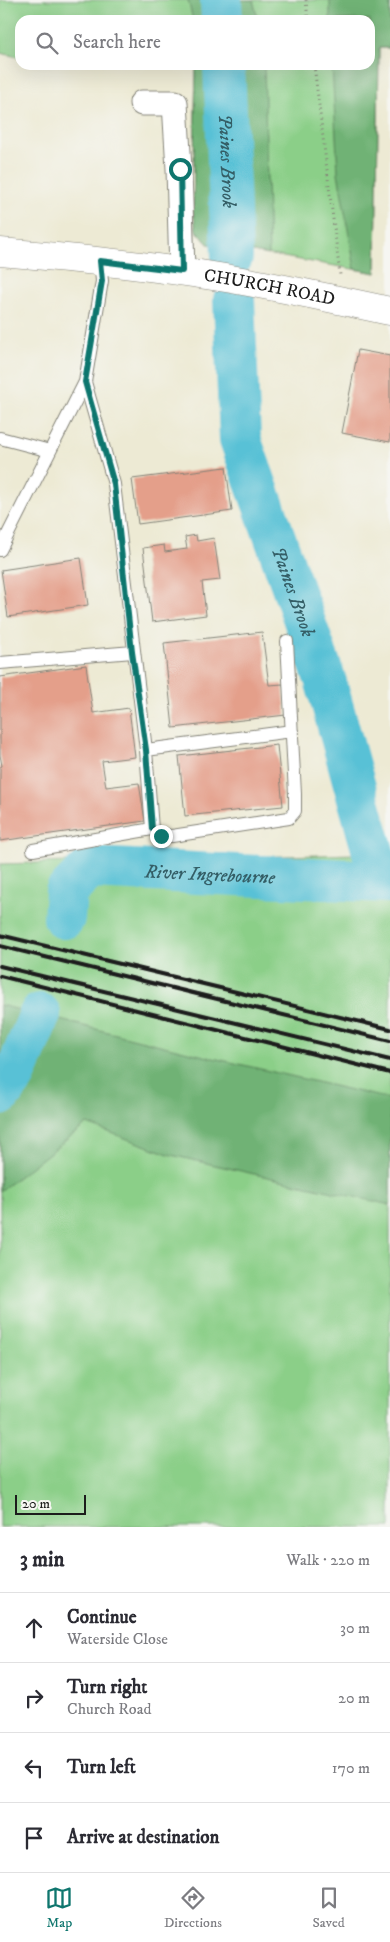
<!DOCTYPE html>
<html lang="en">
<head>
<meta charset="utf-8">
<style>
	:root { --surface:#fff; --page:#f2f2f3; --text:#2b2b33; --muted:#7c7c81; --line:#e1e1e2; --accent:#0f766e }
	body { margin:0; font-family:"IM FELL DW Pica",serif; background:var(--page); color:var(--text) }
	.scale { position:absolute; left:15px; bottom:12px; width:71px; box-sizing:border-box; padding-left:5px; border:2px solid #1c1c1c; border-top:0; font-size:14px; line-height:18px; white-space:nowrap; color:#1c1c1c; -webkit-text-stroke:4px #f6f6f2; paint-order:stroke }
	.stop { position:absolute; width:15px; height:15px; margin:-11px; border:4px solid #0f766e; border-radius:50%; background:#fff }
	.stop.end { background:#0f766e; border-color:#fff; box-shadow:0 1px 5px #0008 }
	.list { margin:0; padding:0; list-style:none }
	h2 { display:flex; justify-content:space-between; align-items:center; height:65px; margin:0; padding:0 20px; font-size:21px }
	h2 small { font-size:16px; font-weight:400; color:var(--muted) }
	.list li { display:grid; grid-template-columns:32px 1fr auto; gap:15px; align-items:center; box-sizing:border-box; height:70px; padding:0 20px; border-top:1px solid var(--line) }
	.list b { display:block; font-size:19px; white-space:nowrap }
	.list p { margin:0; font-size:16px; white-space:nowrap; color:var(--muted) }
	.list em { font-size:16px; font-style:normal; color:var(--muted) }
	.icon { flex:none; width:28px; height:28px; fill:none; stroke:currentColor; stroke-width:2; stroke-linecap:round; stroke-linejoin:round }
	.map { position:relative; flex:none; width:390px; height:1527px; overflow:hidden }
	.search { position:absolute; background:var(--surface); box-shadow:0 5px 20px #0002; left:15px; right:15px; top:15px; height:55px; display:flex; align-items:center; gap:12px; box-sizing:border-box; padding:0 18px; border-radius:15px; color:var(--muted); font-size:19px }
	.sheet { height:345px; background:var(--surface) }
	nav { display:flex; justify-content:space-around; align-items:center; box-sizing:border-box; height:70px; border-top:1px solid var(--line); background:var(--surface); font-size:14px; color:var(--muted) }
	nav a { display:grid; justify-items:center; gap:2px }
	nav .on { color:var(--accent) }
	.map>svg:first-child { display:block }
	.green { fill:#8bcf88; stroke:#547652 }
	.forest { fill:#70b274; stroke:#466748 }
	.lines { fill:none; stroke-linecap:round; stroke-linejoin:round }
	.river { stroke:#59c1d6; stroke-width:42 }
	.building { fill:#e49f8a }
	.service-casing { stroke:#848378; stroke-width:14 }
	.minor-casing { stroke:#848378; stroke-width:27 }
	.tertiary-casing { stroke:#848378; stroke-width:29 }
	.path { stroke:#848378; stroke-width:3; stroke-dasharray:1 4; stroke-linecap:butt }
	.service { stroke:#fff; stroke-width:12 }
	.minor { stroke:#fff; stroke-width:25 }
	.tertiary { stroke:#fff; stroke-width:28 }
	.rail { stroke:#1c1c1c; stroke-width:4 }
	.route { stroke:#0f766e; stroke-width:6 }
	.labels { text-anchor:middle; stroke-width:4.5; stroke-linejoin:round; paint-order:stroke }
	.street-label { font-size:18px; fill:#1c1c1c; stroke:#f6f6f2 }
	.water-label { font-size:19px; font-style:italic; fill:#345e66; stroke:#f6f6f2 }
</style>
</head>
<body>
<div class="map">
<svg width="390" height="1527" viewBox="0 0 390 1527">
	<rect width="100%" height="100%" fill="#f6f6f2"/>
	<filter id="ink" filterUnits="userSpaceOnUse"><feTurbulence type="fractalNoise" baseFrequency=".02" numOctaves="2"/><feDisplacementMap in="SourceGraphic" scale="10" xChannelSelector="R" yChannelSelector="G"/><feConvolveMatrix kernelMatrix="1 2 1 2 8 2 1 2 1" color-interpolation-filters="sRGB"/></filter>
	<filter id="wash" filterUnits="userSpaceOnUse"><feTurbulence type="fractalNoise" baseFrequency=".0096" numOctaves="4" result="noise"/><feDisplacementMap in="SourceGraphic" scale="20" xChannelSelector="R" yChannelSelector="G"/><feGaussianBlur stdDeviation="1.12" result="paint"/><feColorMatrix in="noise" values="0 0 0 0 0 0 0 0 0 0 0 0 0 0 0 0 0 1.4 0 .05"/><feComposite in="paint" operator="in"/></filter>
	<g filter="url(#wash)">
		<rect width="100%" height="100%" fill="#edead4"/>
		<path class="green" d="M0,0H390V48H379L376,273L208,244L196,230L193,210L196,65H370V20H20V57H18L0,53Z
			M390,853V1527H0V864Z"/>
		<path class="forest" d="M188,0H253L258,20H193Z
			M330,0H390V48H379L376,273L355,269L338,173L332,65H370V20H330Z
			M196,65H264L269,255L208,244L196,230L193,210Z
			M0,1005L200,1055L390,1099V1205L171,1155L87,1124L0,1191Z"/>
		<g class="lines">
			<g class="river">
				<path d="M221,0L222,20"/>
				<path id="s1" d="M224,65L232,257"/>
				<path id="s2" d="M234,300L240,439L325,679L381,881"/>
				<path id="s3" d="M64,918L66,892L90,868L390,882"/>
				<path d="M0,1095L14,1077L40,1014"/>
			</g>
		</g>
		<g id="blocks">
			<path class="building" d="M358,350L390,356V442L342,433Z
				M226,467L232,511L138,524L132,479Z
				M196,535L197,541L214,538L220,580L202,582L206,615L152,622L143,548L164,545L165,552L187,549L185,537Z
				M81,558L88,605L8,617L1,570Z
				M262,632L269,685L283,684L286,715L173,728L164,643Z
				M86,665L93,713L129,708L135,757L102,761L106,787L139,783L145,821L0,841V767L2,766L0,755V677Z
				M277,745L283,806L185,816L179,756Z"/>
		</g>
	</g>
	<g filter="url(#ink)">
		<use href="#blocks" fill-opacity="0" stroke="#848378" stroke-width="1"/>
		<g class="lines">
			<g class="service-casing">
				<path id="service" d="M85,382L114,484L146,750L152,829
					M0,438L50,451
					M0,550L85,382L102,281L100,261
					M0,663L133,652
					M146,750L292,731
					M33,850L152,829L161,835L172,836L289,818L295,811V794L287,641"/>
			</g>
			<g class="minor-casing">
				<path id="minor" d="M142,103H175L179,169L182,271"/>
			</g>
			<g class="tertiary-casing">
				<g id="tertiary">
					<path id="s4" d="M0,252C73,258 146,265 219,277C276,286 333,299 390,311"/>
				</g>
			</g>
			<path class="path" d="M306,0L308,20
				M314,65L340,275"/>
			<use href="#service" class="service"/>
			<use href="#minor" class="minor"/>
			<use href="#tertiary" class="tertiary"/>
			<path class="rail" d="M0,935L390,1029
				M0,946L390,1041
				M0,966L390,1060
				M0,976L390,1073"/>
		</g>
	</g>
	<g class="lines" filter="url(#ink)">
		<path class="route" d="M161,836L152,829L146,750L132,652L114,484L85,382L102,281L100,261L182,271L180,169"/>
	</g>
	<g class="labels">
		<g class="street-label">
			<text dy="6" stroke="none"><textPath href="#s4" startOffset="272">CHURCH ROAD</textPath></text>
		</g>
		<g class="water-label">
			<text dy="7" stroke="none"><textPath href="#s1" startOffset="96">Paines Brook</textPath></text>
			<text dy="7" stroke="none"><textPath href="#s2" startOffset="301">Paines Brook</textPath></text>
			<text dy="7" stroke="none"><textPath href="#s3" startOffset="180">River Ingrebourne</textPath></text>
		</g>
	</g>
</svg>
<div class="scale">20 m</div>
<div class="stop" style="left:180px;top:169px"></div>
<div class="stop end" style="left:161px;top:836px"></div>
<div class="search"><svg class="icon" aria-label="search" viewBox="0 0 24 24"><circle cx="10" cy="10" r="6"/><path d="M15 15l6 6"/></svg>Search here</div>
</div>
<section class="sheet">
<h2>3 min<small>Walk · 220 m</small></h2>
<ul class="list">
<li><svg class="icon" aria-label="ahead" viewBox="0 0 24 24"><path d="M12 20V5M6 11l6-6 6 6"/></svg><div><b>Continue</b><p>Waterside Close</p></div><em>30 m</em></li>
<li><svg class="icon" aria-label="right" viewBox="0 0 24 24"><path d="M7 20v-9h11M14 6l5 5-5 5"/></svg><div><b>Turn right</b><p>Church Road</p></div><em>20 m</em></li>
<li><svg class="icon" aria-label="left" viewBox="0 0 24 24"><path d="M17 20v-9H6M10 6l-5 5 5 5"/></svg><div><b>Turn left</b></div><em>170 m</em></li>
<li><svg class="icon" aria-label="arrive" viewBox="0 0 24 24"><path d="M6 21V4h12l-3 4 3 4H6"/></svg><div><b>Arrive at destination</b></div></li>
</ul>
</section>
<nav>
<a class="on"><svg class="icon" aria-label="map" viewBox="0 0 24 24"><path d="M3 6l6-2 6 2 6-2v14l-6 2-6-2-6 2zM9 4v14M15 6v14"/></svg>Map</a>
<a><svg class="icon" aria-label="directions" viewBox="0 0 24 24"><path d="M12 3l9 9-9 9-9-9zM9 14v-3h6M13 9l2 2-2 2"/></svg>Directions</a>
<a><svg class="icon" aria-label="saved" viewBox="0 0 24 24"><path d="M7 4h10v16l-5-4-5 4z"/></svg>Saved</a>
</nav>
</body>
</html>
